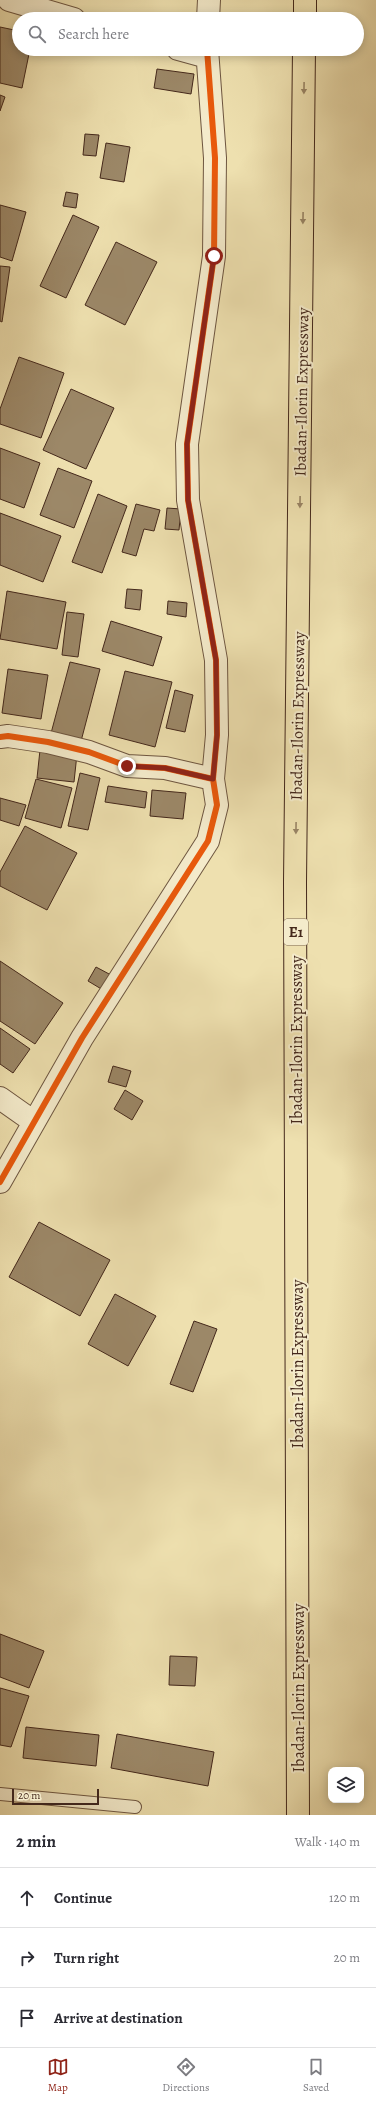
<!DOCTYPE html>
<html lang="en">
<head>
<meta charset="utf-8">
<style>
	:root { --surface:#fff; --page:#f7f7f7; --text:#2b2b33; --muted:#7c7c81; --line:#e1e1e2; --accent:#8f2418 }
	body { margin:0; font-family:Alegreya,serif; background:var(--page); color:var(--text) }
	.controls { position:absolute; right:12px; bottom:12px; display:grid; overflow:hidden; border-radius:8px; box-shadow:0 2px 10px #0003 }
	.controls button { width:36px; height:36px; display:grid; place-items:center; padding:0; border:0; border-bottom:1px solid var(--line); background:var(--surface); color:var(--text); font:20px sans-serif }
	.scale { position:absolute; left:12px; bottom:10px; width:87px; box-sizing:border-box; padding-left:4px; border:2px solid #44281b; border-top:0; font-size:11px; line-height:14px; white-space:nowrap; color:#44281b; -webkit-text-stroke:3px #f4ebcb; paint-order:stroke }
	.stop { position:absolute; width:12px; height:12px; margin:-9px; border:3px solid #8f2418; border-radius:50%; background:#fff }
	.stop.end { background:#8f2418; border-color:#fff; box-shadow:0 1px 4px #0008 }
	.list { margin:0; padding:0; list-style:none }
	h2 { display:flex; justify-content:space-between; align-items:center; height:52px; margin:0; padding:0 16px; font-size:17px }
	h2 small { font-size:13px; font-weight:400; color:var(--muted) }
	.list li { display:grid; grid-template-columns:26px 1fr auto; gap:12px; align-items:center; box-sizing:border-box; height:60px; padding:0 16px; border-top:1px solid var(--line) }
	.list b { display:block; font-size:15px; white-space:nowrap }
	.list em { font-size:13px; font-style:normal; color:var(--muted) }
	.icon { flex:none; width:22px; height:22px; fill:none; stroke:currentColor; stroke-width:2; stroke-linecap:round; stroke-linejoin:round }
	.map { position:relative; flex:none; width:376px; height:1815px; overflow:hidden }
	.search { position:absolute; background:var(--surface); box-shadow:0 2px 10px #0003; left:12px; right:12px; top:12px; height:44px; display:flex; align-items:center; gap:10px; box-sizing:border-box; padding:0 14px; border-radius:22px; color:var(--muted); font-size:15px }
	.sheet { height:232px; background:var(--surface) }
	nav { display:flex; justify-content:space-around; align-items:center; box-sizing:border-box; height:56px; border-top:1px solid var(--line); background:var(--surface); font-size:11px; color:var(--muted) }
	nav a { display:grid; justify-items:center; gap:2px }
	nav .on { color:var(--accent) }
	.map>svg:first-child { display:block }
	.building { fill:#9c8868; stroke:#44281b }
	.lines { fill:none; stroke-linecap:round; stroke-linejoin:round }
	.service-casing { stroke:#6e5640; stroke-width:14 }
	.minor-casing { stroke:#6e5640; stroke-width:24 }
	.motorway-casing { stroke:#44281b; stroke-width:24 }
	.service { stroke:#f4ebcb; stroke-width:12 }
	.minor { stroke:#f4ebcb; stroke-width:22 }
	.motorway { stroke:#eee0af; stroke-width:22 }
	.cycleway-casing { stroke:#f4ebcb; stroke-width:8 }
	.cycleway { stroke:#e8590c; stroke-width:6 }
	.oneway { fill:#998465 }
	.route { stroke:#8f2418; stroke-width:5 }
	.labels { text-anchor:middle; stroke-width:4; stroke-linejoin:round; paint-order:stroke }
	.shield { fill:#f4ebcb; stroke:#796250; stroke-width:1 }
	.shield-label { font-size:15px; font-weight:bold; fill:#44281b }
	.street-label { font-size:16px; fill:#44281b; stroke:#f4ebcb }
</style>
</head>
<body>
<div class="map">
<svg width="376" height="1815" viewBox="0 0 376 1815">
	<rect width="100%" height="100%" fill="#eee0af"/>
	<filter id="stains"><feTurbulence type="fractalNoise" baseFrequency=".005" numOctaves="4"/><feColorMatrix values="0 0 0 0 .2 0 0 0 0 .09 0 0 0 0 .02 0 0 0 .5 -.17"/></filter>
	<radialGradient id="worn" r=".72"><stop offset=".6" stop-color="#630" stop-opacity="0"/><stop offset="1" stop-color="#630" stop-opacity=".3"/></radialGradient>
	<path class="building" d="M0,27L19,31V49H30L22,88L0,83Z
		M157,69L194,74L191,94L154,88Z
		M0,95L5,97L0,111Z
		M85,134L99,135L96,156L83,155Z
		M106,143L130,147L124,182L100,178Z
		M66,192L78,194L76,208L63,206Z
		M0,205L26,212L12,261L0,257Z
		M73,215L99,227L66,298L40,286Z
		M116,242L157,262L125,325L85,305Z
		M0,266L10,267L2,322L0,321Z
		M19,357L64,373L41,438L0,424V409Z
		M71,389L114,408L86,469L43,450Z
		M0,448L40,463L24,508L0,499Z
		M58,468L92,481L74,528L40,515Z
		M98,494L127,506L102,573L72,562Z
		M136,504L160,510L154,531L144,529L136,556L122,552Z
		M167,508L181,509L179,530L165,529Z
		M0,513L61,536L43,582L0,565Z
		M127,589L142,590L140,610L125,608Z
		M7,591L66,602L57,649L0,639Z
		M168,601L187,603L186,617L167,614Z
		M67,612L84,614L78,657L62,655Z
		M111,621L162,637L153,666L102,651Z
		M70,662L100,669L80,745L50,737Z
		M8,669L48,675L41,719L2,713Z
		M125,671L172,682L155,747L109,735Z
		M175,690L193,695L185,732L166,728Z
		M40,750L77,754L74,782L37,778Z
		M80,773L100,778L88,830L68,826Z
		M36,779L72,788L61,828L25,818Z
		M108,786L147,792L145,808L105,802Z
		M152,790L186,793L183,819L150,816Z
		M0,798L26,805L19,826L0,820Z
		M25,826L77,853L47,910L0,886V872Z
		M0,961L63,1003L35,1044L0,1021Z
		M96,967L111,975L103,990L88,981Z
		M0,1028L30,1049L13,1073L0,1064Z
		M113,1066L131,1071L126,1087L108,1082Z
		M125,1090L143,1101L132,1120L114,1109Z
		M39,1222L110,1260L80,1316L9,1277Z
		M115,1294L156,1316L128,1366L88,1344Z
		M194,1321L217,1329L193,1392L170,1384Z
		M0,1634L44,1651L29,1688L0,1677Z
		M170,1656L197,1657L195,1686L169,1685Z
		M0,1688L29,1696L11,1747L0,1745Z
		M26,1727L99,1735L96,1766L23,1758Z
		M117,1734L214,1752L208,1786L111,1768Z"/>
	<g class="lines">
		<g class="service-casing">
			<path id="service" d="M0,1794L135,1807"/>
		</g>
		<g class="minor-casing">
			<path id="minor" d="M9,0L74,19
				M208,19L209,0
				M178,49L207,57
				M0,737L8,736L48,742L89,752L127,766L165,768L213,779
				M0,1098L34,1122
				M0,1182L82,1038L208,841L217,805L213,779L217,735L216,660L188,500L187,444L214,256L215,158L207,49"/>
		</g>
		<g class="motorway-casing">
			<path id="motorway" d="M305,19V0
				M298,1815L295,882L304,49"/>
		</g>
		<use href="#service" class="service"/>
		<use href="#minor" class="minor"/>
		<use href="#motorway" class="motorway"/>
		<g class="cycleway-casing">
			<path id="cycleway" d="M0,737L8,736L48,742L89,752L127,766L165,768L213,779
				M0,1182L82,1038L208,841L217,805L213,779L217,735L216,660L188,500L187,444L214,256L215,158L207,49"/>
		</g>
		<use href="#cycleway" class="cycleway"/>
	</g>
	<defs><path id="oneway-solid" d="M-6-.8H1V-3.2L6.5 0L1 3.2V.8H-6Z"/></defs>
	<g class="oneway">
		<use href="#oneway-solid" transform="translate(304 88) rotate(91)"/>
		<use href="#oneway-solid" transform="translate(303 218) rotate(91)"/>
		<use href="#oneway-solid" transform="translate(300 502) rotate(91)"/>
		<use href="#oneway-solid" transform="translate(296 828) rotate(91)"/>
	</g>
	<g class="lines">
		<path class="route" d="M127,766L165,768L213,779L217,735L216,660L188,500L187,444L214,256"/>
	</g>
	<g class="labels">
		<rect class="shield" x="284" y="919" width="24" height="26" rx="3"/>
		<g class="shield-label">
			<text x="296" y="937">E1</text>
		</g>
		<g class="street-label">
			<text transform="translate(301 392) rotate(-89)" y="6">Ibadan-Ilorin Expressway</text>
			<text transform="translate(297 716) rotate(-89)" y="6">Ibadan-Ilorin Expressway</text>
			<text transform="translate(296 1040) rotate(-90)" y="6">Ibadan-Ilorin Expressway</text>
			<text transform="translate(297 1364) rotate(-90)" y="6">Ibadan-Ilorin Expressway</text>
			<text transform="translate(298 1688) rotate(-90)" y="6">Ibadan-Ilorin Expressway</text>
		</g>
	</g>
	<rect width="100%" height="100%" filter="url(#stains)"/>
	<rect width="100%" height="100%" fill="url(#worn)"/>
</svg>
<div class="controls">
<button><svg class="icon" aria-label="layers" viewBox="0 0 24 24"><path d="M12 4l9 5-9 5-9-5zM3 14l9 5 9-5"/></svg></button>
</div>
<div class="scale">20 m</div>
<div class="stop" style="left:214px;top:256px"></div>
<div class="stop end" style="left:127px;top:766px"></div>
<div class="search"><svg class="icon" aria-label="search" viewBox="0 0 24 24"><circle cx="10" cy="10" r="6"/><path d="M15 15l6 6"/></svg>Search here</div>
</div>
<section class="sheet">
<h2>2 min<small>Walk · 140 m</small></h2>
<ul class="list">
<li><svg class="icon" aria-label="ahead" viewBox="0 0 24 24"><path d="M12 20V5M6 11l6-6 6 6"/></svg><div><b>Continue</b></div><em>120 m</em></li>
<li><svg class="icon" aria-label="right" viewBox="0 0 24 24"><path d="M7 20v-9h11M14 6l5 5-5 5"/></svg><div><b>Turn right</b></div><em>20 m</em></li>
<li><svg class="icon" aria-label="arrive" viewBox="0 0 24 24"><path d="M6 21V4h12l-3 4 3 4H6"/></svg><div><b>Arrive at destination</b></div></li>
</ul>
</section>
<nav>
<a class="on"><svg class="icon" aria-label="map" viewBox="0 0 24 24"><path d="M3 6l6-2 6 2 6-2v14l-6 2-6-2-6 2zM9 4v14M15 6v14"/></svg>Map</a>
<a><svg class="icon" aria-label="directions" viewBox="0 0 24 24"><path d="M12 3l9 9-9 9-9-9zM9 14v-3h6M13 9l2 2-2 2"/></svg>Directions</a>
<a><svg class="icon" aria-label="saved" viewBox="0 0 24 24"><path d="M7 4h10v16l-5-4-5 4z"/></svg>Saved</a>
</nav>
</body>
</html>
